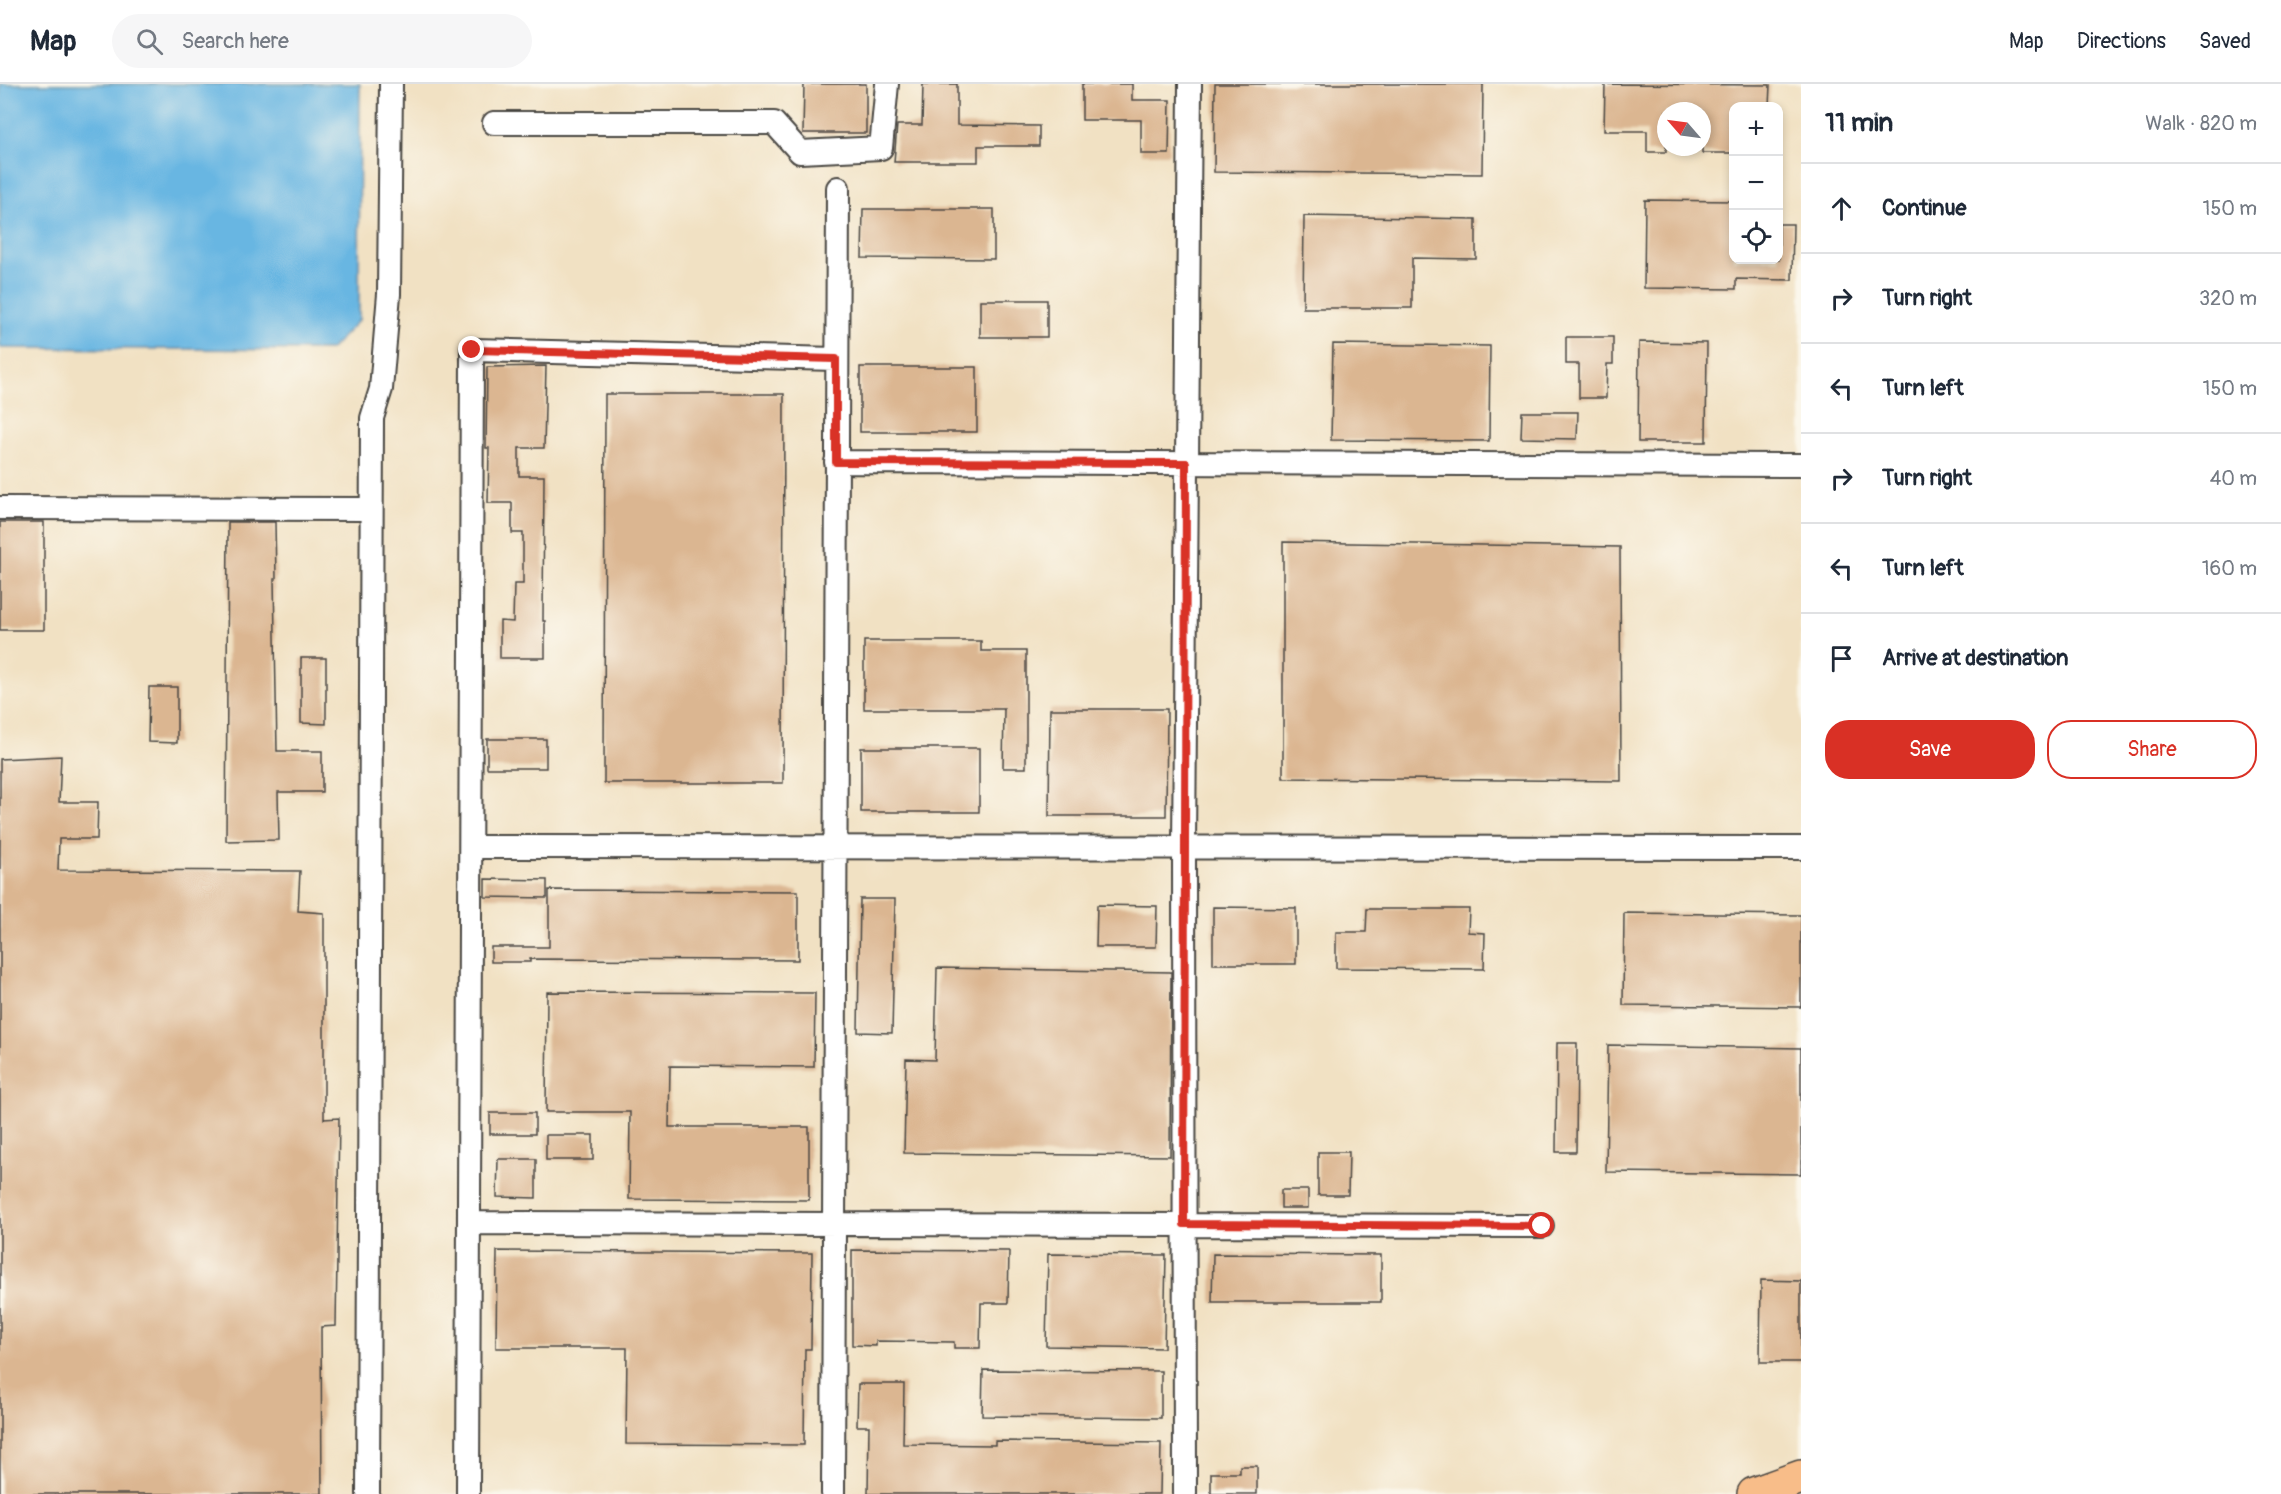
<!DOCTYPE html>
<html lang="en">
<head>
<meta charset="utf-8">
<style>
	:root { --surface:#fff; --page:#f6f6f7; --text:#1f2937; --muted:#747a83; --line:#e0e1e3; --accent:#d93025 }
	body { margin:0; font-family:Pangolin,sans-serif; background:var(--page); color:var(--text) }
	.controls { position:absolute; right:18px; top:18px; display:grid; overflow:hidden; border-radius:12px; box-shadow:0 3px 9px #0003 }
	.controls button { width:54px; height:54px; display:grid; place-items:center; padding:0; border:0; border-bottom:2px solid var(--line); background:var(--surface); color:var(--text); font:30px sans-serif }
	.compass { position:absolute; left:1657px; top:18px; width:54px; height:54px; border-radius:50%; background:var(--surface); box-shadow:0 3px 9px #0003; rotate:298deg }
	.stop { position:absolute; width:18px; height:18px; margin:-14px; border:4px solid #d93025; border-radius:50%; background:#fff }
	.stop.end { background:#d93025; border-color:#fff; box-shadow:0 2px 6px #0008 }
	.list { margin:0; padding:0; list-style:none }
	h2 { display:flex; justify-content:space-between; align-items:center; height:78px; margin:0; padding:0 24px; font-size:26px }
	h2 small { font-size:20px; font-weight:400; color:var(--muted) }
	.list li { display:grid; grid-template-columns:39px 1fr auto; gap:18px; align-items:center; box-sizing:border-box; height:90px; padding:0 24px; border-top:2px solid var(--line) }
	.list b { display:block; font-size:22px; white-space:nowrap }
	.list em { font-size:20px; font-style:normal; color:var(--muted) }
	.actions { display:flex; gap:12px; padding:18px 24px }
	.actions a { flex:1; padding:14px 0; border:2px solid var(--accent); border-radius:24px; text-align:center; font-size:21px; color:var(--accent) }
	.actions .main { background:var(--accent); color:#fff }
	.icon { flex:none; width:33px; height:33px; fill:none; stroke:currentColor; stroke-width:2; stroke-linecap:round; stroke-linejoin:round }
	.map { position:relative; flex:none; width:1801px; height:1410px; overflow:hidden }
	header { display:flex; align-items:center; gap:36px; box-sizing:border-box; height:84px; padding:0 30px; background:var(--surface); border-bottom:2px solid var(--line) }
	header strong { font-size:28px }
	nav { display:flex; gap:33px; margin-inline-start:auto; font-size:21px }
	.search { width:420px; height:54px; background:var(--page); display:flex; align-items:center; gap:15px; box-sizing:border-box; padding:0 21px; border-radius:33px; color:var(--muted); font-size:22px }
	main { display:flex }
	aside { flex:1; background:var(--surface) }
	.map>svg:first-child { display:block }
	.water { fill:#68b6e2; stroke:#4a7086; stroke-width:1.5 }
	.building { fill:#dbb691 }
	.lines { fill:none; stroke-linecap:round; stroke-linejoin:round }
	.minor-casing { stroke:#494642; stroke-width:26 }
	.highway-casing { stroke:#494642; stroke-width:36 }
	.minor { stroke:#fff; stroke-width:22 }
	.highway { stroke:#f8bd89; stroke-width:33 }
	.route { stroke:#d93025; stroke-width:8 }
</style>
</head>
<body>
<header>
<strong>Map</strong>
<div class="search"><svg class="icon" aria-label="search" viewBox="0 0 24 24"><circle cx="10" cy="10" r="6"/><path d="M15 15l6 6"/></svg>Search here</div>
<nav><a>Map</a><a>Directions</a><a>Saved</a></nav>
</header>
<main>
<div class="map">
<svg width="1801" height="1410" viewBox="0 0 1801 1410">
	<rect width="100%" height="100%" fill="#fbf7ec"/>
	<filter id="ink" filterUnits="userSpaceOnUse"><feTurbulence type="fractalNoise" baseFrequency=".0167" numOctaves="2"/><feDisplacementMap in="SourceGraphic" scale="12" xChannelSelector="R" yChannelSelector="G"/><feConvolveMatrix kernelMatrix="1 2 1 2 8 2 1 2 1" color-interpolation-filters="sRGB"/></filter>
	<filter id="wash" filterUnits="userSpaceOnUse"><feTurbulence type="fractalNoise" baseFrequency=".008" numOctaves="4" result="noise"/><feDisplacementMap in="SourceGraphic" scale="24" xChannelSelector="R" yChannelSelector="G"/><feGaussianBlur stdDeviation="1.35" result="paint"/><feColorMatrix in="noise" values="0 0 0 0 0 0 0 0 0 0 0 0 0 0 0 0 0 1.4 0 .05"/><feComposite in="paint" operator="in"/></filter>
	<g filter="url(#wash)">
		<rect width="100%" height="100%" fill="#f1e1c3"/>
		<path class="water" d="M0,0H360L359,236L330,266L0,264Z"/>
		<g id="blocks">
			<path class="building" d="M804,0H866V49H803Z
				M923,0H957V41L1039,42V62H978V78H894L897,41H922Z
				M1082,0H1132V16H1170L1169,70H1141V36H1082Z
				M1215,0H1483L1482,90L1214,88Z
				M1605,0L1770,1L1769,22H1734V69H1702V27H1666V68H1647V47H1604Z
				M1645,116L1734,117V176H1779V140H1793L1792,196L1736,195V205L1644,204Z
				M863,125H994V175L862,174Z
				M1304,132L1476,135V175L1412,174V224H1303Z
				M980,216H1047V253H980Z
				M1566,253H1613V280H1607L1606,314H1579V280H1566Z
				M1639,258L1707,259L1706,358H1638Z
				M1333,260L1490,262L1489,357L1331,356Z
				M546,282L544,364H519V392H544L543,537H545V574H500V537L513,538L514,500H523V449H512V419H488L489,364H486L487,283Z
				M860,283H977V348H860Z
				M605,310H784L783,699H604Z
				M1522,328H1578L1577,355L1521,354Z
				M0,438H44V546H0Z
				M228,438H275L276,495H274L277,667H322V708H278L279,756L226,757Z
				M1283,458L1620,463L1621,697L1283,694Z
				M864,557H981V567H1026V684H1003L1004,625H864Z
				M301,574H326V640L301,639Z
				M149,603H177V659L148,658Z
				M1050,625H1167L1166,732H1049Z
				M487,655H546V684H487Z
				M861,664H979V728H861Z
				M61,672L59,718H98L97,755H59L58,786L300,787L298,827L324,829V1035L339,1034L336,1242L321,1243L322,1410H0V675Z
				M485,795L547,796V814L485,813Z
				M549,806L798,807V876L530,875V878H491V863H549Z
				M860,815H895L892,949L858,948Z
				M1097,821L1157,822L1156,863H1096Z
				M1213,823L1296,824V880H1213Z
				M1367,825H1469L1468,848L1485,849L1484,885L1336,884V848H1366Z
				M1624,829L1801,831V923L1623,921Z
				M937,884L1171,888L1170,1072L904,1069L906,975L935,976Z
				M547,908L815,909L814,983L670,982L669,1043H809V1116L629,1115L630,1028H546Z
				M1557,959H1577L1576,1068H1556Z
				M1608,961L1801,964V1090L1606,1088Z
				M490,1029H535V1050H490Z
				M546,1051H593V1076H546Z
				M1318,1068H1349L1348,1111H1318Z
				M498,1075H536V1114L497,1113Z
				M1281,1106H1308V1124H1281Z
				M852,1166L1009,1167L1008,1219H981L980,1264H954V1258L876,1257V1262L852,1261Z
				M497,1167L812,1169L811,1265H805L804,1361L626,1360L627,1264H496Z
				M1048,1170L1166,1171L1164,1264L1046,1262Z
				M1213,1170L1381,1171V1218H1212Z
				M1761,1196L1801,1197V1278H1760Z
				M983,1286L1161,1287V1334L982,1332Z
				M858,1300H904L903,1360L995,1361V1357L1161,1359L1160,1410H868L869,1342H857Z
				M1240,1382H1257V1410H1211V1389H1240Z"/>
		</g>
	</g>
	<g filter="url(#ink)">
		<use href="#blocks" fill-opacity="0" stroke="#494642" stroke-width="1.5"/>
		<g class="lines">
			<g class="minor-casing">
				<path id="minor" d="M494,39H774L800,68L881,64L887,0
					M836,378L1801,381
					M0,424L371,425
					M471,763L1801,764
					M469,1139C827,1142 1185,1140 1542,1142
					M368,1410L372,334L381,305L389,210L391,0
					M468,1410L472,266L836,275
					M833,1410L838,104
					M1185,1410L1184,764L1190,0"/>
			</g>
			<g class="highway-casing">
				<path id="highway" d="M1754,1410L1801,1393"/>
			</g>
			<use href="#minor" class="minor"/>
			<use href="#highway" class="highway"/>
		</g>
	</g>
	<g class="lines" filter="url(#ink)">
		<path class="route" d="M472,266L836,275V378L1186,379L1184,1140L1542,1142"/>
	</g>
</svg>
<div class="controls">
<button>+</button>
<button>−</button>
<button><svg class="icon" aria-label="locate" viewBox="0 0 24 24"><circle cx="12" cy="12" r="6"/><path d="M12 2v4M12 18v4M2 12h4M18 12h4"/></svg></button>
</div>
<svg class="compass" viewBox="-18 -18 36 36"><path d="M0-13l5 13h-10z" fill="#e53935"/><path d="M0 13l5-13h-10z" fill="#747a83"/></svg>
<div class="stop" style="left:1542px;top:1142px"></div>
<div class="stop end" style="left:472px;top:266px"></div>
</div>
<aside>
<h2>11 min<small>Walk · 820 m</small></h2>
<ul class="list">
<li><svg class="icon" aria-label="ahead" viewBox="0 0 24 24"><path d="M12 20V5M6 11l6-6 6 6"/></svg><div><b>Continue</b></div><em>150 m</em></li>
<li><svg class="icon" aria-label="right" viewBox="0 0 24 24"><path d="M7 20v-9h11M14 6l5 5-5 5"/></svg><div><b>Turn right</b></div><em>320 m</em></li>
<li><svg class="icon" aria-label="left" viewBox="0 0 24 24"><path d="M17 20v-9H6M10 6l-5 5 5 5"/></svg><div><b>Turn left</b></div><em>150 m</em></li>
<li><svg class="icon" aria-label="right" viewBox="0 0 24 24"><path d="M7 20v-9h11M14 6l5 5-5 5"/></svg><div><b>Turn right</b></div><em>40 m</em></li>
<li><svg class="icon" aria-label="left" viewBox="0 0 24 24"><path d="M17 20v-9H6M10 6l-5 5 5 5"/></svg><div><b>Turn left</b></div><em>160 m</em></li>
<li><svg class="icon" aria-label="arrive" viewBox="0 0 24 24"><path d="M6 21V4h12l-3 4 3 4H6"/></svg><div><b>Arrive at destination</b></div></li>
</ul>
<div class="actions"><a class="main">Save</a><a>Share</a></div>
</aside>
</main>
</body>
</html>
